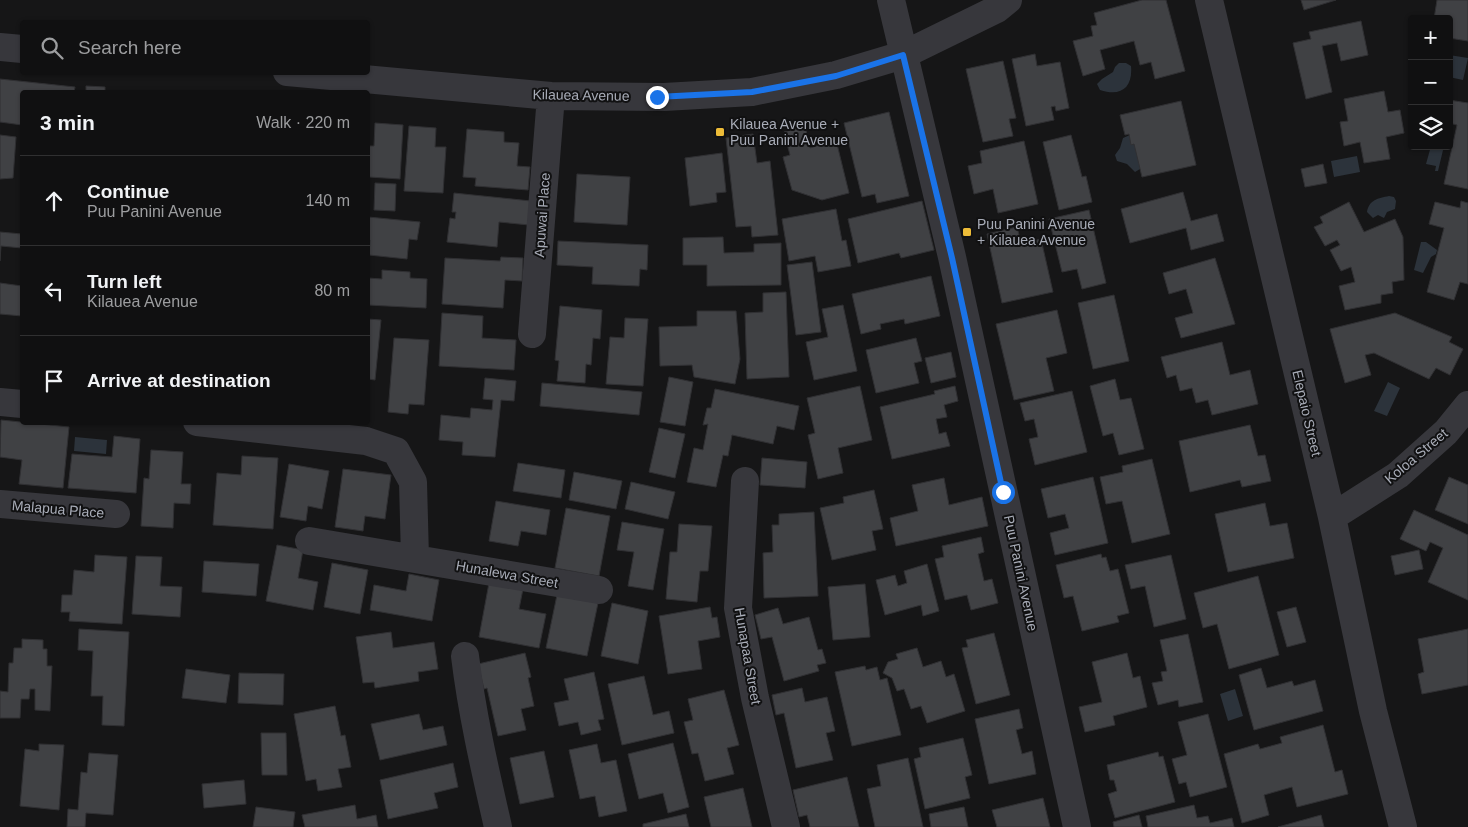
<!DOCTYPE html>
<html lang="en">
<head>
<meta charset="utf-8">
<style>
	:root { --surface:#101011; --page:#1e1e1f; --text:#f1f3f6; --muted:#9c9d9f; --line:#303031 }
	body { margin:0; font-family:Helvetica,sans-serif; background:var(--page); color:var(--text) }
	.controls { position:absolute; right:15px; top:15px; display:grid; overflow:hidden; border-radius:5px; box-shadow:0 1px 4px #0004 }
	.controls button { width:45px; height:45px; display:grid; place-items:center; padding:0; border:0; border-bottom:1px solid var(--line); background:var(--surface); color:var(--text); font:25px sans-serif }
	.stop { position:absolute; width:15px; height:15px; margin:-11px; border:4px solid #1a73e8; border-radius:50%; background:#fff }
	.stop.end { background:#1a73e8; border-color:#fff; box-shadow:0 1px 5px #0008 }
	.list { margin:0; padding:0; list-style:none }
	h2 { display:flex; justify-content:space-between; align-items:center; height:65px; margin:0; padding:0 20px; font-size:21px }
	h2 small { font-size:16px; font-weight:400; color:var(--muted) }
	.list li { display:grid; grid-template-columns:32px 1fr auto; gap:15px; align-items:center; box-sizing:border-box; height:90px; padding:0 20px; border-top:1px solid var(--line) }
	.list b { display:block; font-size:19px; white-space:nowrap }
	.list p { margin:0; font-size:16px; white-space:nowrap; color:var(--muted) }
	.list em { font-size:16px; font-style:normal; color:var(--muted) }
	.icon { flex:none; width:28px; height:28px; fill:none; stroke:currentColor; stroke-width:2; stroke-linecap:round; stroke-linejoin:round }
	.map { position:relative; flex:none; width:1468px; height:827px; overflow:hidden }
	.search { position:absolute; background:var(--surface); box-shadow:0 1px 4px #0004; left:20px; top:20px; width:350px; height:55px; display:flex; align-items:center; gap:12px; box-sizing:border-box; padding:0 18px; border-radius:5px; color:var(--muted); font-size:19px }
	.panel { position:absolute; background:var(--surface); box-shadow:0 1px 4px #0004; left:20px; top:90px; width:350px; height:335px; border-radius:5px }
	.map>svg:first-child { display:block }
	.water { fill:#2c333b }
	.building { fill:#404144; stroke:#303033 }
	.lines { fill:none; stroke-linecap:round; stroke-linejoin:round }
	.minor { stroke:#37373c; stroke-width:28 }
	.route { stroke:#1a73e8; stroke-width:6 }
	.poi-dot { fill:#edbc38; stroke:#111112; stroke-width:2 }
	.labels { text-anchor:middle; stroke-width:4; stroke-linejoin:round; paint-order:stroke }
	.street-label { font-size:14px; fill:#a8acb7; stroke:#111112 }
	.poi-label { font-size:14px; fill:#a8acb7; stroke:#111112; text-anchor:start }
</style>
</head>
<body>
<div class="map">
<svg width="1468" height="827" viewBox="0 0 1468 827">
	<rect width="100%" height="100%" fill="#161617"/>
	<path class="water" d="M1449,55L1468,58L1463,80L1449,77Z
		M1119,63H1126L1131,66C1133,88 1121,97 1100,90L1097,84L1102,79L1113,72L1115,67Z
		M1130,135C1137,142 1142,159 1140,169L1135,172L1127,164L1117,161L1115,155L1120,148L1123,138Z
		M1431,146H1444L1438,171H1435L1436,166L1426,164Z
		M1357,156L1360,172L1334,177L1331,161Z
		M1389,196L1394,197L1396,201L1395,209L1387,212L1384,218L1378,215L1373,218L1367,212C1369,200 1378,198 1389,196Z
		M1421,242H1426L1437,250L1436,254L1431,257L1423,273L1414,270Z
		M1388,382L1400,388L1387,416L1374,411Z
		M75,437L107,440L106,454L74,451Z
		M1235,689L1243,716L1228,721L1220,694Z"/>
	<path class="building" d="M1142,0H1166L1185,71L1155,79L1151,62L1140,65L1134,41L1100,50L1105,69L1083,76L1073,41L1093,36L1091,26L1097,25L1094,13Z
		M1301,0H1336L1304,10Z
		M1437,0H1468V41L1449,38V19H1434Z
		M1361,21L1368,55L1341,61L1337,43L1322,46L1332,92L1306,99L1293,43L1311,39L1309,32Z
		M1035,54L1037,66L1060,62L1069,108L1056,111L1055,106L1051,107L1054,120L1026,126L1012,59Z
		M1003,61L1016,118L1009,119L1013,136L983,142L966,69Z
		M0,79L75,87L74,92H22V125L0,122Z
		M86,86L105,87V92H86Z
		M1384,91L1388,112L1400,110L1404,133L1386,137L1390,159L1364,163L1360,142L1344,146L1340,122L1348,121L1344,99Z
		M1449,100L1468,103V189L1444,184L1457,125L1449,123Z
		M1181,101L1196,165L1142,177L1134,144L1131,145L1129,134L1125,135L1120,115Z
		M889,112L909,196L877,203L875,194L862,197L844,123Z
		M375,123L403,125L400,179L369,177L368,195V146H374Z
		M409,126L436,128L435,147H446L443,193L404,191Z
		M805,126L810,148L836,140L849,193L822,200L792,190L783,157L790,155L784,132Z
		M467,129L504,132V142L519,143L517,166L530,167L528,190L475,186L476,178L463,177Z
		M753,134L757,163L770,161L778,235L752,237L751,226L736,227L726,138Z
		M0,135L16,137L13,178L0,179Z
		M1071,135L1082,177L1086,176L1092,202L1059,210L1043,142Z
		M1024,141L1038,204L998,213L993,189L974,194L968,166L982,163L980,151Z
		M722,153L726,192L716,193L717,202L690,206L685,158Z
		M1323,164L1327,183L1305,187L1301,169Z
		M577,174L630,177L627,225L574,222Z
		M375,183L396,184L395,211L374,210Z
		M1183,192L1191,221L1217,214L1224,241L1191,250L1186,228L1130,243L1121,209Z
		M454,193L531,201L529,225L499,222L497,247L447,242L450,218L455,219L456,212H452Z
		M922,201L934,250L901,258L899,253L858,263L848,219Z
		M1461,201L1468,203V284L1460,282L1454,300L1427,292L1444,228L1429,224L1435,202L1460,208Z
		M1349,202L1364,232L1395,219L1403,237L1404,280L1392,282L1393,293L1381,295V303L1345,310L1339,286L1355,282L1351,267L1341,271L1330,250L1340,245L1337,240L1325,246L1314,227L1323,223L1320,217Z
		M836,209L842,241L846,240L851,266L818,272L815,256L789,261L782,219Z
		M1089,210L1106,283L1082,289L1077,269L1062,272L1049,219Z
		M368,217L420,222L417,240L409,239L407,259L369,255L370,240H368Z
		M1017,227L1021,243L1041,239L1053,292L1002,303L987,234Z
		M0,232L22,234V248L1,246L0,261Z
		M723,237L724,253L754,252V244L781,243V285L707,286V265H683V238Z
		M558,241L648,245L647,270L640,269L639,286L592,284L593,267L557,265Z
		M501,257L523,258L522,281L505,280L503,308L442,304L445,258L500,261Z
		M1215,258L1235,324L1181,338L1175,318L1193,313L1186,289L1169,294L1163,273Z
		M812,262L821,332L796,335L787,265Z
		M382,270L410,272V278L427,279L426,308L368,305V278L382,279Z
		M931,276L940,316L905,324L904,319L880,324L881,329L861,334L852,294Z
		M0,283L22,286V316L0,314Z
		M786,292L789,377L747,379L745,313L763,312V293Z
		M1114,295L1129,361L1093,369L1078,303Z
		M843,305L857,371L814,380L806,342L828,337L822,309Z
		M560,306L602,310L600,339L593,338L591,365L586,364L585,383L557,381L559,361L555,360Z
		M1057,310L1067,353L1046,358L1054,391L1014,400L996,324Z
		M697,311H736L740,359L735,384L694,377L692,365L660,366L659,327L697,326Z
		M442,313L483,316L482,338L516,340L514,370L439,366Z
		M1395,313L1452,337L1449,342L1463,349L1450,375L1436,368L1429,379L1374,353L1365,355L1371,375L1345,383L1330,329Z
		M625,318L648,319L643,386L606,384L610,337L624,338Z
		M368,319L381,320L375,380L368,379Z
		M394,338L429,340L424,405L409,404L408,414L388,412Z
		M916,338L922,361L914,363L919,383L876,393L866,350Z
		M1222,342L1230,375L1250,370L1258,404L1212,415L1208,400L1196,403L1192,388L1180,391L1176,375L1167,378L1161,357Z
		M951,352L956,377L931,383L925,358Z
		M669,377L693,382L685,426L660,422Z
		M485,378L516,381L514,401L501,400L495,457L462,455L463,442L439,440L441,415L470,418L471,408L492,410L493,400L483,399Z
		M1115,379L1120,400L1131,398L1144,449L1119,455L1113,433L1103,436L1090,386Z
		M542,383L642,392L639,415L540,406Z
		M860,386L872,440L838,448L843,473L818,479L808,435L815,433L807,398Z
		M955,386L958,401L944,405L947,417L936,419L939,434L946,432L950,446L892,459L880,407L935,394L934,391Z
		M715,389L799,406L794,430L777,426L773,444L732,435L728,456L723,455L716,487L687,482L694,448L703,450L708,424L703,425L707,408H711Z
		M1072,391L1087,452L1035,465L1029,439L1038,437L1034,419L1025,421L1020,403Z
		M1,420L69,427L63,488L19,484L22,460L0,457Z
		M1250,425L1258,456L1265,455L1271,481L1242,487L1240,480L1190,492L1179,441Z
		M659,428L685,434L675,478L649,472Z
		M114,436L140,439L136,493L68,488L72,454L112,457Z
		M151,450L183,452L181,484H191L190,504L174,503L173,528L141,526L144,478L149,479Z
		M242,456L278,458L273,529L213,525L217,473L241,475Z
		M762,458L807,462L805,488L760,485Z
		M1152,459L1170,534L1132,543L1122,501L1106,504L1100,477L1123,472L1122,466Z
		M518,463L565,470L561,498L513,491Z
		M289,464L329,471L322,509L308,506L306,521L280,517Z
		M343,469L391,475L385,519L365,516L363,531L335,527Z
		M574,472L622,481L616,509L569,500Z
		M1093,477L1108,543L1055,555L1050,533L1069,528L1065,514L1048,518L1041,489Z
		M1449,477L1468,485V524L1435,510Z
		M944,478L949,505L982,497L988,526L896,546L890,518L918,511L912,485Z
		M631,482L675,492L668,519L625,509Z
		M874,490L883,529L872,531L876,550L832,560L820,508L844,503L843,497Z
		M496,501L550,510L546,535L521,531L518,546L489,541Z
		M1265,503L1270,526L1287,523L1294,558L1228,572L1215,514Z
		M566,508L610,516L599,576L555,568Z
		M1414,510L1468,535V600L1428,582L1443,548L1430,542L1426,551L1400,539Z
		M814,512L818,596L764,598L763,553L773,552L772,525H779V514Z
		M622,522L664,529L653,590L628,586L634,552L617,550Z
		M679,524L712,526L708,571H700L697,602L666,599L670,552H677Z
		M981,537L984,552L978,554L984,581L992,579L998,603L971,610L967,595L945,600L935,559L944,557L942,546Z
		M277,545L303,550L298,578L318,582L313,610L266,601Z
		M1419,550L1423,569L1395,575L1391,556Z
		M1101,554L1102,558L1106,557L1110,571L1118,569L1129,613L1117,616L1119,622L1082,631L1073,596L1064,598L1056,565Z
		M95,555L127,557L122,624L69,621L70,612H61L62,595H72L74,570L94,572Z
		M1171,555L1186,619L1154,627L1145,586L1131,589L1125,565Z
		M136,556L162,557L160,586L182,587L180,617L132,614Z
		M204,561L259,564L256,596L202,592Z
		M332,563L368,570L360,614L324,607Z
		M927,564L939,611L923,616L921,605L885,615L876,580L895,575L898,586L907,583L904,571Z
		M409,574L439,580L432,621L370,610L374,585L406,591Z
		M1258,576L1279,655L1229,669L1217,624L1203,628L1194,593Z
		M489,583L523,589L519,609L546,614L539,648L479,637Z
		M865,584L870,637L833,640L828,587Z
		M557,595L598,603L587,656L546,648Z
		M612,603L648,611L638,664L601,656Z
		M710,607L712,618L717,617L720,637L698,641L702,669L668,674L659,616Z
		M1296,607L1306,642L1287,647L1277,612Z
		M778,608L783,624L809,617L818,650L822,649L826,663L817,665L819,671L784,681L772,637L761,639L755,615Z
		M79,629L129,632L124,726L102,725L103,696H91L93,651L78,650Z
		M1468,629V685L1422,694L1418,674L1424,672L1418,639Z
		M391,632L393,648L434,642L438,669L418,672L419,681L375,688L374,682L363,683L356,637Z
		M994,633L1010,695L976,704L962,648L968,647L966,640Z
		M1188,634L1203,702L1179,707L1178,700L1158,705L1152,683L1163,681L1161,672L1167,671L1160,640Z
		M22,639L43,640V649H47V666H52L50,711L35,710V689H30L29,699H21L20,718H0V691L8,692L9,663H13L14,648H22Z
		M917,648L923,667L941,661L946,677L954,674L965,711L927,723L921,706L911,709L904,689L897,691L892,678L883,673L888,662L898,659L896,654Z
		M525,653L531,677L528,678L534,706L521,709L526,730L498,736L487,688L484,689L478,664Z
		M1127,653L1133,678L1140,676L1147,707L1113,716L1115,725L1085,732L1079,707L1102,702L1092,662Z
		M865,666L866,670L877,667L880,680L887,678L901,735L852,746L835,672Z
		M1261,668L1267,688L1292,681L1294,686L1315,680L1323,711L1254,730L1239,675Z
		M186,669L230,675L226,703L182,698Z
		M594,672L604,719L598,720L601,730L581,735L578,722L559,726L554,703L569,700L564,679Z
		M239,673L284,674L283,705L238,703Z
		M644,676L653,715L669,711L674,733L622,745L608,684Z
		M802,688L805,702L827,697L835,731L826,733L833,760L796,768L784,713L776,715L772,695Z
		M724,690L739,745L727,748L734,774L705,781L698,753L692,754L684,722L693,720L688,699Z
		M335,706L341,736L345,735L351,767L338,769L342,787L318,791L316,779L306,781L294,714Z
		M1019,709L1023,728L1016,730L1022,754L1032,751L1036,774L989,784L975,719Z
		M419,714L423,730L443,726L447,745L380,760L371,724Z
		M1208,714L1227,787L1190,797L1186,782L1179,784L1172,759L1187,755L1178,722Z
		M1323,725L1335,772L1342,770L1348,794L1297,807L1292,787L1264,795L1269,815L1242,823L1224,754L1258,744L1260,749L1282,743L1280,737Z
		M261,733H286L287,775H262Z
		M963,738L972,775L965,777L970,798L925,809L914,759L921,757L919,748Z
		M673,743L689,807L668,813L663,793L639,799L628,754Z
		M39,744L64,745L59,810L20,806L25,749L39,751Z
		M597,744L601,763L616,760L627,811L599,817L595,796L580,799L569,750Z
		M544,751L554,797L520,804L510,758Z
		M1158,752L1159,757L1163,756L1175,802L1115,818L1108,794L1117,791L1114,780H1110L1107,765Z
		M89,753L118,755L113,815L86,813L85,827H67L68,809L78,810L81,772L87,773Z
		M908,758L923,827H875L867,789L881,786L877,765Z
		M453,763L458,787L434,793L438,808L388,819L380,780Z
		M847,777L859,827H810L807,815L799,817L793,790Z
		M244,780L246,804L204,808L202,784Z
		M743,788L752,827H711L704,797Z
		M1043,798L1050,827H997L992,810Z
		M355,805L357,819L376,815L378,827H305L302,815Z
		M1194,805L1197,818L1208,816L1210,823L1232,818L1234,827H1148L1146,816Z
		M256,807L295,812L293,827H253Z
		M964,807L968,827H931L929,814Z
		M686,814L689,827H643V824Z
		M1139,815L1142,827H1114L1113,822Z
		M1321,815L1324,827H1278Z"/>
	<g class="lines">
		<path class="minor" d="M891,0L952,257L1077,827
			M1209,0L1332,517L1373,711L1403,827
			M0,47L22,49
			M287,72L551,96L664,97L752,92L836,75L903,55L997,9L1008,0
			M532,334L551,96
			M0,402L22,404
			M197,422L366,441L396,451L413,482L415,558
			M745,481L738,608L755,698L786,827
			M0,504L116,514
			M1332,517L1398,475L1446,432L1468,405
			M309,541L599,590
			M465,656C472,714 485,770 498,827"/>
	</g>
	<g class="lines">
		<path class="route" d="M657,97L752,92L836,76L903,55L952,258L1003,492"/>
	</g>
	<g class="poi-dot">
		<rect x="715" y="127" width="10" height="10" rx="2.5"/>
		<rect x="962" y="227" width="10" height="10" rx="2.5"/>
	</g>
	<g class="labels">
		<g class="street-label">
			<text transform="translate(581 95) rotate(1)" y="5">Kilauea Avenue</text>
			<text transform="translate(542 215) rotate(-86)" y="5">Apuwai Place</text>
			<text transform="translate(1307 413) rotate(77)" y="5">Elepaio Street</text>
			<text transform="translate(1416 456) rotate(-40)" y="5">Koloa Street</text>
			<text transform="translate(58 509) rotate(5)" y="5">Malapua Place</text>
			<text transform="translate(1021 573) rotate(78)" y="5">Puu Panini Avenue</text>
			<text transform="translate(507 574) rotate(10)" y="5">Hunalewa Street</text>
			<text transform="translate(748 656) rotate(80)" y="5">Hunapaa Street</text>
		</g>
		<g class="poi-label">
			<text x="730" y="129">Kilauea Avenue +<tspan x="730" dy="16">Puu Panini Avenue</tspan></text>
			<text x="977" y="229">Puu Panini Avenue<tspan x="977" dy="16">+ Kilauea Avenue</tspan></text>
		</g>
	</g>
</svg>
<div class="controls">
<button>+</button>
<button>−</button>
<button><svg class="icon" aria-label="layers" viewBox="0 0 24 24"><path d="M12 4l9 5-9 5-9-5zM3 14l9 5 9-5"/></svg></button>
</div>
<div class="stop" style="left:1003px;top:492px"></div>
<div class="stop end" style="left:657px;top:97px"></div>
<div class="search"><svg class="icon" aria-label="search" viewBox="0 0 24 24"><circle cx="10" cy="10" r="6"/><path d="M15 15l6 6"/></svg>Search here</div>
<section class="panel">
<h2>3 min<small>Walk · 220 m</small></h2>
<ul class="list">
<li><svg class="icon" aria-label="ahead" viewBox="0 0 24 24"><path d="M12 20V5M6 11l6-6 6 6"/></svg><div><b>Continue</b><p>Puu Panini Avenue</p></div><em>140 m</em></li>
<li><svg class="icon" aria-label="left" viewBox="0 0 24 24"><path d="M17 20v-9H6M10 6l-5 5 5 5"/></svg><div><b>Turn left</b><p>Kilauea Avenue</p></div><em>80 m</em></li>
<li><svg class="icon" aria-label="arrive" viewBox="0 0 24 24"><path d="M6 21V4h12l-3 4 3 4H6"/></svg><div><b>Arrive at destination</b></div></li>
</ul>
</section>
</div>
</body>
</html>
